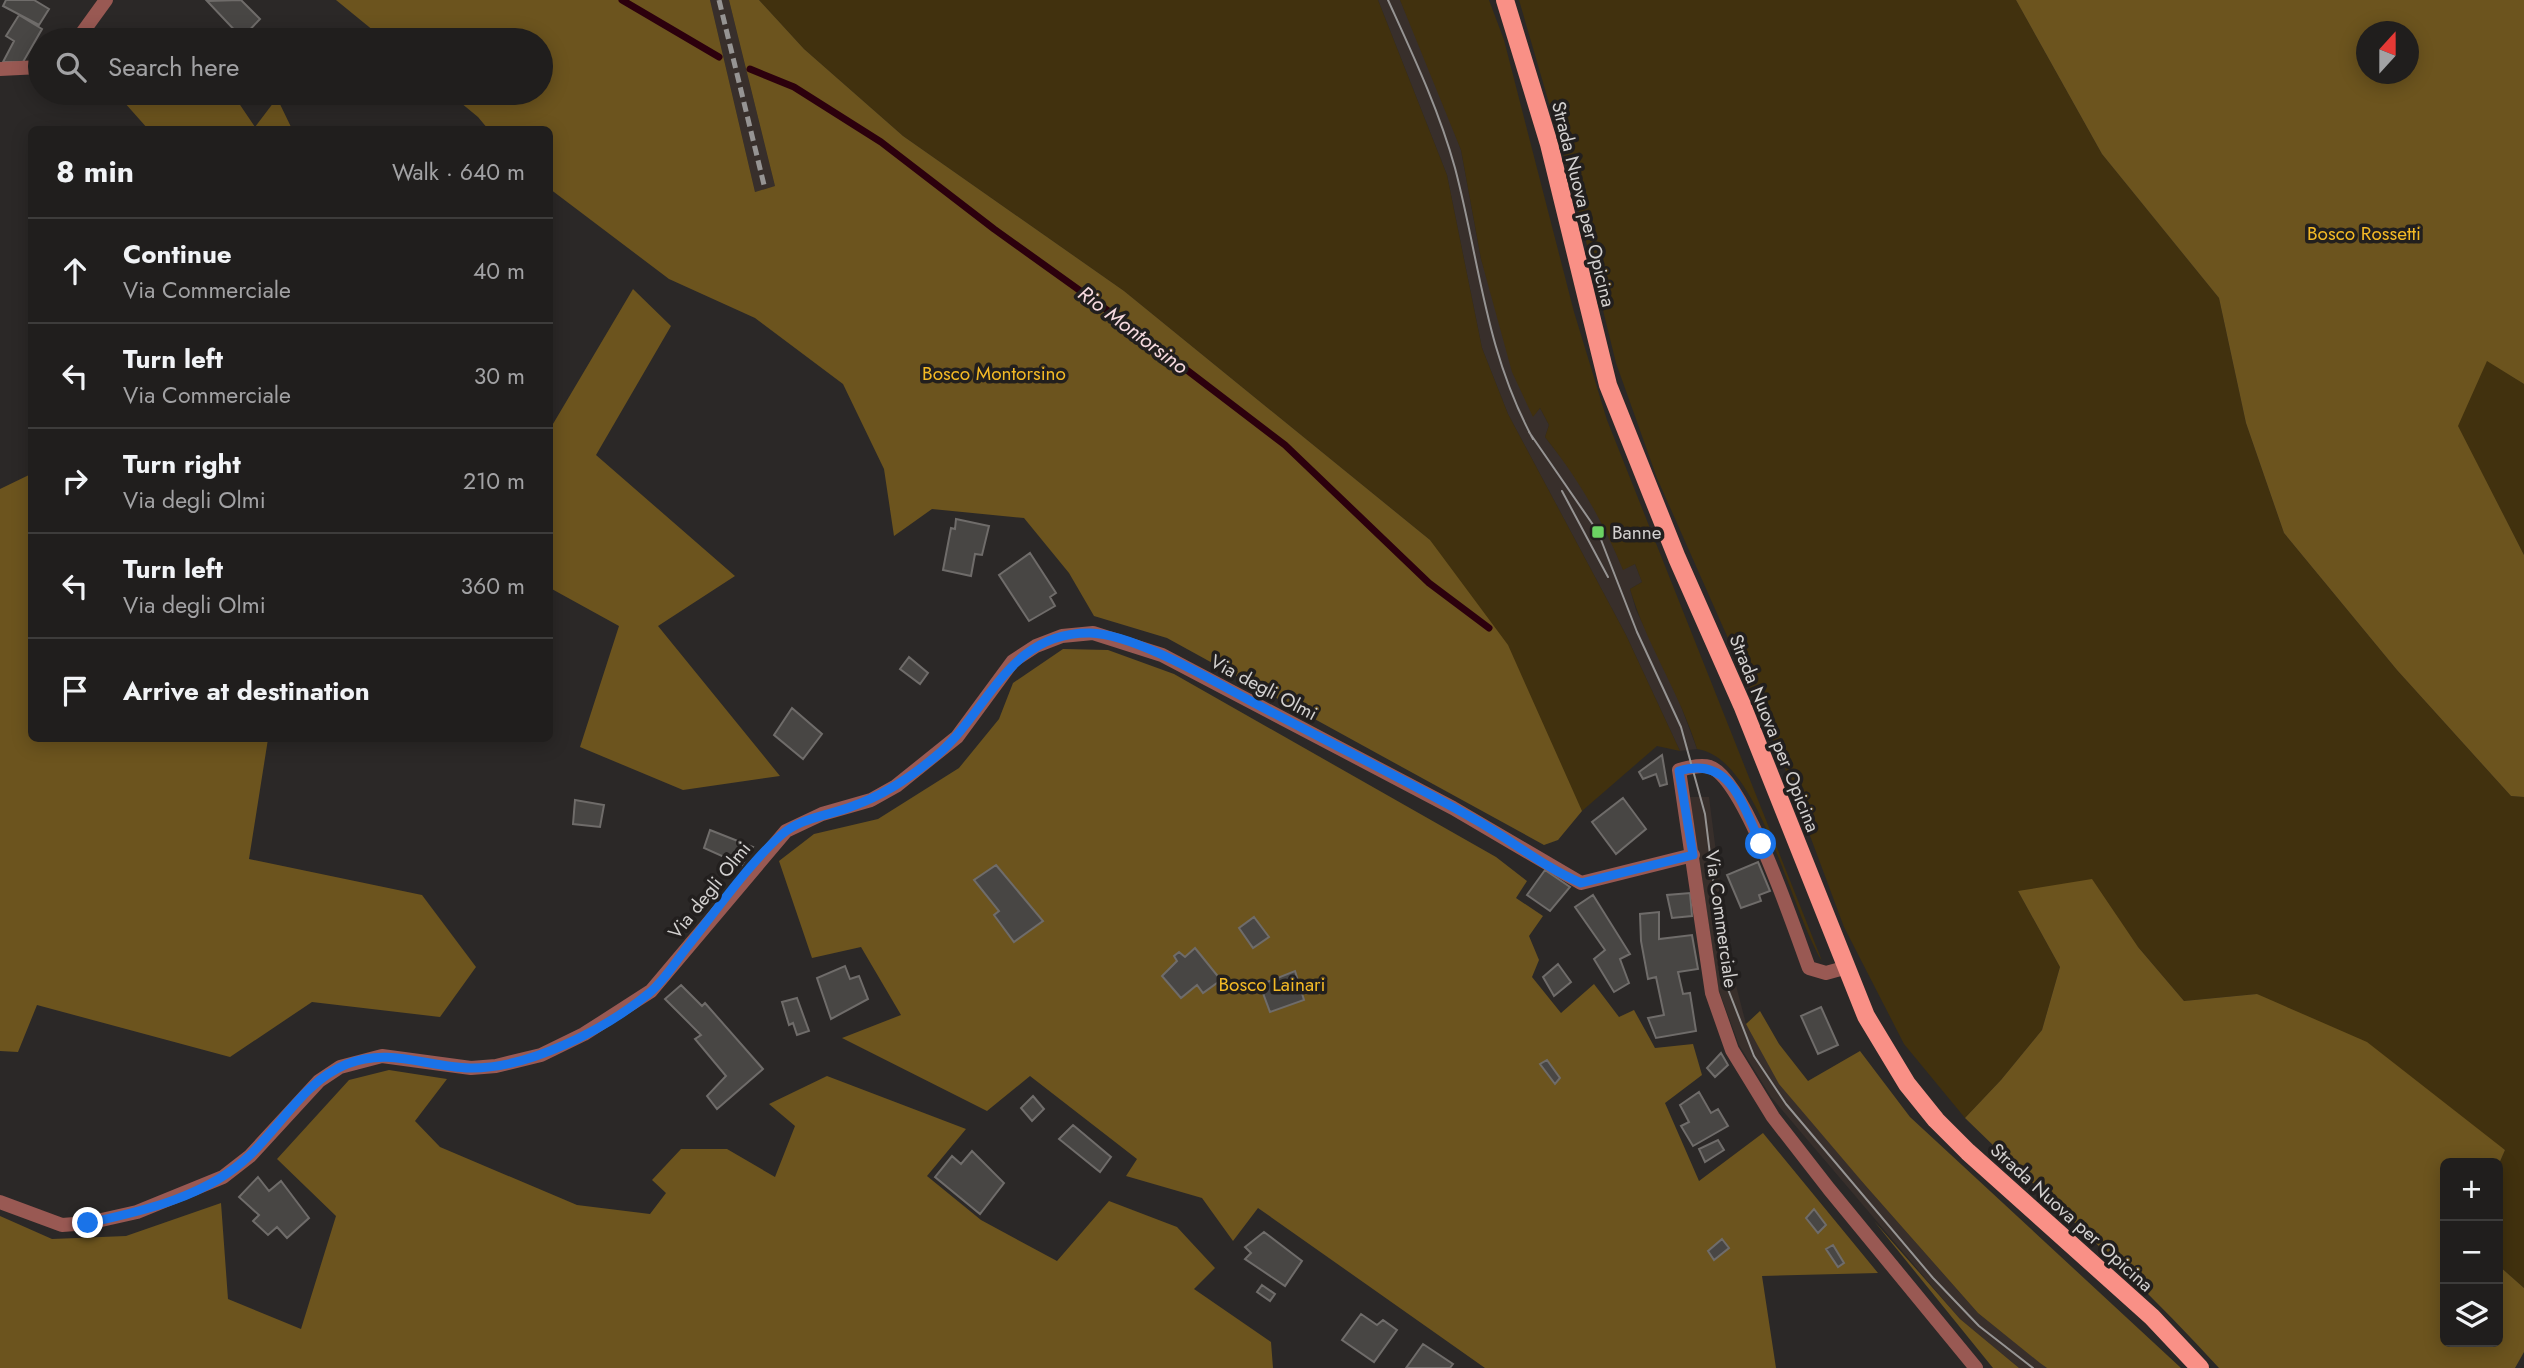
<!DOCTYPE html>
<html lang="en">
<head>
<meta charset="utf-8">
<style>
	:root { --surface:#201e1d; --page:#282726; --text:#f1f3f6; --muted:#a2a2a4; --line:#3d3c3b }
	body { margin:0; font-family:Jost,sans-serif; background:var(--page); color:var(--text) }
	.controls { position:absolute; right:21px; bottom:21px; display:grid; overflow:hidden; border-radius:10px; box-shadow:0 4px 18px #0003 }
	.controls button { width:63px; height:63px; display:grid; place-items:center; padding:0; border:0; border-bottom:2px solid var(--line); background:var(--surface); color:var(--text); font:35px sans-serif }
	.compass { position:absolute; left:2356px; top:21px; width:63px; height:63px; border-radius:50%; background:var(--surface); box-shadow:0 4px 18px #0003; rotate:21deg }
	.stop { position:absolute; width:21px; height:21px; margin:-16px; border:5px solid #1a73e8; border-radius:50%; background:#fff }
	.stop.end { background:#1a73e8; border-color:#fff; box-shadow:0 2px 7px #0008 }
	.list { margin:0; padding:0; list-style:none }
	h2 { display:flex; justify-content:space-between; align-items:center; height:91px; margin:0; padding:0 28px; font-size:30px }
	h2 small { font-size:23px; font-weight:400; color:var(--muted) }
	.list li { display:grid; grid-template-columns:46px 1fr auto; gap:21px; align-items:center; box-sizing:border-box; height:105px; padding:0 28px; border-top:2px solid var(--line) }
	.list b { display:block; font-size:26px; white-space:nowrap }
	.list p { margin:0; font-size:23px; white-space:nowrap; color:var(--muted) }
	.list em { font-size:23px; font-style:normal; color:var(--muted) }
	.icon { flex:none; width:38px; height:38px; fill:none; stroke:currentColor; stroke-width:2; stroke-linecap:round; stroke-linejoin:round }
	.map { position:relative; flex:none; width:2524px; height:1368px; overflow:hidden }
	.search { position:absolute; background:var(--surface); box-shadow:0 4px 18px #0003; left:28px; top:28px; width:525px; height:77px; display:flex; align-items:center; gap:18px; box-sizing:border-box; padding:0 24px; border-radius:38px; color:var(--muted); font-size:26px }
	.panel { position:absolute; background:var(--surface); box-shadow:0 4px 18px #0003; left:28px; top:126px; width:525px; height:616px; border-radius:10px }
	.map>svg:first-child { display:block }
	.built { fill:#382f2b }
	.green { fill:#41310e }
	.forest { fill:#6c541e; fill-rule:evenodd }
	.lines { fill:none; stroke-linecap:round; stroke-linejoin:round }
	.stream { stroke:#2c000d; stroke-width:7 }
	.building { fill:#484644; stroke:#6f6c6a; stroke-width:2 }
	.minor { stroke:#995953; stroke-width:14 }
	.primary { stroke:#f99086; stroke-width:18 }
	.tram { stroke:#969493; stroke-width:2 }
	.rail { stroke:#969493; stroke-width:5; stroke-dasharray:10 5; stroke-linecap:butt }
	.route { stroke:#1a73e8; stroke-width:9 }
	.poi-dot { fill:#6bd363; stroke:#221f1e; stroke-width:2.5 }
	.labels { text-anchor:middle; stroke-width:7; stroke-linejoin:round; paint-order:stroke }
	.street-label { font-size:19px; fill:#d3d1d0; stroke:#221f1e }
	.park-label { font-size:19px; fill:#f4ba26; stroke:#221f1e }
	.poi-label { font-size:19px; fill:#d3d1d0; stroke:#221f1e; text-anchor:start }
	.water-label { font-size:21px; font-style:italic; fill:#f6dadf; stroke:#221f1e }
</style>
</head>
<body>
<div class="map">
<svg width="2524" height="1368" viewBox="0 0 2524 1368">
	<rect width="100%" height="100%" fill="#2b2827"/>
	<path class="built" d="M710,0H729L775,186L755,192Z
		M1378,0H1400L1436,82L1461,150L1481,259L1533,416L1540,408L1549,425L1545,437L1575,475L1601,518L1623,569L1635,564L1642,582L1630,589L1636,610L1673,685L1697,749L1680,751L1626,635L1508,414L1482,348L1447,175Z
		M1690,797H1709L1730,962L1746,1024L1865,1185L1978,1313L2047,1368H2019L1960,1319L1771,1097L1739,1045L1718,988Z"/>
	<path class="green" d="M759,0H1378L1447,175L1482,348L1508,414L1626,635L1680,751L1657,746L1582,811L1551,746L1430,540L1124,291L903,136L804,49Z
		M1400,0H1489L1504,40L1574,312L1607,420L1822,961C1791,912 1759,757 1697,749C1680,693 1646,644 1630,589L1642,582L1635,564L1623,570C1602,519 1579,480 1545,437L1549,425L1540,408L1533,417L1512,372L1481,259L1461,150Z
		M1519,0H2016L2102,154L2219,298L2246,423L2284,533L2397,670L2511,796L2524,797V1288L2498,1265V1166L2505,1150L2257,994L2184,1001L2138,947L2018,891L2060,967L2042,1030L2001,1080L1965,1118L1904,1044L1844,927L1781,758L1657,478L1616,363L1569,172Z
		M2487,360L2524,384V555L2457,426Z"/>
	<path class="forest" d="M336,0H710L755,192L775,186L729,0H759L804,49L903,136L1124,291L1430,540L1508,645L1582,811L1558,840L1544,845L1167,638L1094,616L1069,573L1024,518L932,509L894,536L884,469L843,384L755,318L669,279L550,189V130L488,129L478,117L449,93H541V40H385Z
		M2016,0H2524V384L2487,361L2458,426L2524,555V797L2511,796L2397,670L2284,533L2246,423L2219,298L2102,154ZM2366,32H2408V74H2366Z
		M116,93H232L255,127L277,98L292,129H148Z
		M633,289L671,326L596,455L735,576L658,626L780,776L683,790L580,747L619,626L550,588V429Z
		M31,474L32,738L268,739L249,859L422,895L476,967L440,1017L312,1002L230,1057L37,1005L18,1052L0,1051V489Z
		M1063,649L1108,650L1174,674L1496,857L1527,881L1516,898L1543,916L1529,936L1539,960L1532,977L1561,1013L1594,984L1619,1017L1634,1010L1655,1048L1693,1044L1702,1075L1665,1103L1699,1181L1763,1133L1878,1273L1762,1276L1776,1368H1485L1258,1208L1233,1241L1202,1198L1126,1176L1137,1159L1030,1076L987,1111L842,1038L901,1015L861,947L812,958L779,861L814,834L878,819L959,768L999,719L1013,683Z
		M2092,879L2138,947L2184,1001L2257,994L2367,1042L2505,1150L2498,1166V1163H2445V1342H2498V1265L2524,1288V1352L2515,1368H2219C2139,1280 2050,1201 1965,1118L2001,1080L2042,1030L2060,967L2018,891Z
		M1760,1011L1779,1044L1808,1081L1860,1051L1910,1117L2181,1368H2047L2040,1363L1978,1313L1865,1185L1779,1084L1746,1024Z
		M389,1070L447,1079L415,1121L440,1147L577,1205L650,1214L666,1193L652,1180L681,1149H727L775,1177L795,1126L769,1104L827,1076L966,1129L927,1176L981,1220L1057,1261L1109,1201L1177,1227L1215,1268L1194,1289L1271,1342L1273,1368H0V1216L52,1239L126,1236L221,1203L228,1299L301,1329L336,1216L277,1159L349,1080Z
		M1874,1221L1960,1319L2019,1368H1993Z"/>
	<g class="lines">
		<path class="stream" d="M622,0L719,57
			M750,69L794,87L881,142L994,229L1128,325L1285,445L1429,583L1489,628"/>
	</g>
	<path class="building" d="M6,0H34L49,9L39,25L3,6Z
		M241,0L260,19L242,38L207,1Z
		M19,15L42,29L23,62H3L14,41L6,36Z
		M956,519L989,526L982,555L975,554L971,576L943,570L951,528L955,529Z
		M1030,553L1056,593L1050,597L1055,606L1029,621L999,575Z
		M909,657L928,673L920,684L900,669Z
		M792,708L822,734L803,759L774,735Z
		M1662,755L1667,784L1660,786L1656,774L1643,779L1639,772Z
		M1623,798L1646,829L1616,854L1592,822Z
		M575,800L604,805L600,827L573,824Z
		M710,830L753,847L742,865L704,848Z
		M1758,862L1770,891L1759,895L1761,901L1741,908L1727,875Z
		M996,865L1043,921L1014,942L994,915L999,911L974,880Z
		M1545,870L1570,887L1550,911L1527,895Z
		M1690,893L1692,916L1672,918L1667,895Z
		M1593,895L1630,954L1620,959L1629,983L1614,992L1594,959L1605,950L1575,907Z
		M1659,912V939L1692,935L1698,969L1678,972L1683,994L1690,993L1696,1031L1656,1038L1648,1018L1664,1015L1656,977L1648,979L1641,941L1640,914Z
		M1254,917L1269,937L1253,948L1239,928Z
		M1195,948L1221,980L1203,993L1197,985L1181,998L1162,976L1177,961L1174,956L1179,952L1185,957Z
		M1558,964L1571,982L1554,996L1543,977Z
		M845,966L850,979L859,976L868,999L831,1019L817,978Z
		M1295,971L1304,1000L1270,1012L1260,985Z
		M681,985L702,1006L705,1003L763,1069L717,1109L707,1096L726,1076L695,1039L701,1035L665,999Z
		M797,998L809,1031L797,1035L793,1023L789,1025L782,1002Z
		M1821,1007L1838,1045L1818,1054L1801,1016Z
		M1721,1053L1728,1065L1715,1077L1707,1068Z
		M1547,1060L1560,1078L1555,1084L1540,1064Z
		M1699,1092L1711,1113L1718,1109L1728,1126L1693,1146L1681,1126L1689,1122L1680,1105Z
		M1033,1096L1044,1109L1032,1121L1021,1108Z
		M1073,1125L1111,1157L1100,1172L1059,1139Z
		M1718,1140L1724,1150L1705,1162L1699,1149Z
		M972,1151L1004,1183L980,1214L935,1177L952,1156L961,1164Z
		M258,1177L269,1191L281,1181L309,1218L287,1238L277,1227L268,1235L253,1221L259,1215L239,1197Z
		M1814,1209L1826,1225L1818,1233L1806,1218Z
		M1264,1232L1302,1261L1285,1286L1245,1259L1251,1253L1245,1247Z
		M1722,1239L1729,1248L1714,1260L1708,1251Z
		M1833,1245L1844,1263L1838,1267L1826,1249Z
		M1262,1285L1275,1294L1270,1301L1257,1292Z
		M1361,1314L1377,1325L1383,1320L1397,1330L1374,1362L1342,1340Z
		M1423,1344L1453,1364L1450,1368H1406Z"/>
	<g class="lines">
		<path class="minor" d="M77,40L106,0
			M0,69L40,67
			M1844,968L1826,973L1809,968C1795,931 1745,779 1710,767C1700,764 1688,768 1679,770L1712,993L1732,1050L1773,1117L1829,1189L1976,1368
			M0,1202L62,1225L88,1223L137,1212L223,1177L250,1156L319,1081L340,1067L382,1056L471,1068L496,1066L541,1055L584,1034L651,991L786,831L822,814L871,800L896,786L957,737L1013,661L1036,646L1062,636L1093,633L1162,655L1453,808L1581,883L1693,855"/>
		<path class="primary" d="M1505,0L1549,144L1608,385L1677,558L1742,705L1866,1016L1907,1084L1936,1120L1968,1152L2152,1317L2200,1368"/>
		<path class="tram" d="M1388,0C1413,55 1439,110 1455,168C1480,263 1485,350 1533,439
			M1529,432L1598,532L1637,632L1681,727L1705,814L1726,984L1754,1056L1786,1104L1933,1278L1979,1326L2033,1368
			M1562,491L1608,577"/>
		<path class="rail" d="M719,0L765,189"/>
	</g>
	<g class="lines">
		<path class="route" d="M88,1223C144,1211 208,1196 250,1155C281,1125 306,1080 347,1064C389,1047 427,1067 470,1068C528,1069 604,1030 648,994C665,980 675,962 688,946C715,912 748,865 780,836C801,817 828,816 853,806C884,795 911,777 936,756C989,711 1008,632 1090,633C1133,634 1206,677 1245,698C1321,739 1399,776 1474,819C1510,839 1543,867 1581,883L1693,855L1679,771C1731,755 1742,805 1761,844"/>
	</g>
	<rect class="poi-dot" x="1591" y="525" width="14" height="14" rx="3.5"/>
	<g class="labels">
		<g class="street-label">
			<text transform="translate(1584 204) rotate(76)" y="7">Strada Nuova per Opicina</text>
			<text transform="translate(1264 687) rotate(28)" y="7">Via degli Olmi</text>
			<text transform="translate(1775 733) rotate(68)" y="7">Strada Nuova per Opicina</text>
			<text transform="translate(709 890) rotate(-51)" y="7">Via degli Olmi</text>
			<text transform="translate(1722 919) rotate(82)" y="7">Via Commerciale</text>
			<text transform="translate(2072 1217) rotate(42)" y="7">Strada Nuova per Opicina</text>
		</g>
		<g class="park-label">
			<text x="2364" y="240">Bosco Rossetti</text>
			<text x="994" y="380">Bosco Montorsino</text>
			<text x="1272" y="991">Bosco Lainari</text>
		</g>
		<g class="poi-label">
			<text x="1612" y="539">Banne</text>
		</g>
		<g class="water-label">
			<text transform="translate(1133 330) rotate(37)" y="7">Rio Montorsino</text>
		</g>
	</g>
</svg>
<div class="controls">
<button>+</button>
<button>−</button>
<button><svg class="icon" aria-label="layers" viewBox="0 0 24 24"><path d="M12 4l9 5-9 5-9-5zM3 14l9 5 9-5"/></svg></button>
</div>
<svg class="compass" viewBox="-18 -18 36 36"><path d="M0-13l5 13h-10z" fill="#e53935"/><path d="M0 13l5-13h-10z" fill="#a2a2a4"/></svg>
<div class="stop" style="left:1761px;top:844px"></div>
<div class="stop end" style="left:88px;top:1223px"></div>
<div class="search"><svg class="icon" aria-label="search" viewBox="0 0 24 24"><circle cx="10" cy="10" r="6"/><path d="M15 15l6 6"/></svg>Search here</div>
<section class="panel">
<h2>8 min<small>Walk · 640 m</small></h2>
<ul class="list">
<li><svg class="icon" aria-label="ahead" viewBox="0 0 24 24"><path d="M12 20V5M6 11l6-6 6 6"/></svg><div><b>Continue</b><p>Via Commerciale</p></div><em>40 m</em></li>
<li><svg class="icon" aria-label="left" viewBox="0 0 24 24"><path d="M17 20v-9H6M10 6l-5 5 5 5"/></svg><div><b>Turn left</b><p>Via Commerciale</p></div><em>30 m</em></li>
<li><svg class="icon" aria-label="right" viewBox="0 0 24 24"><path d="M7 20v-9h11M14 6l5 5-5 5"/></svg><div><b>Turn right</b><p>Via degli Olmi</p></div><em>210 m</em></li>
<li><svg class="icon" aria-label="left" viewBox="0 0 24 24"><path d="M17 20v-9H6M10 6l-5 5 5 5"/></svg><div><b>Turn left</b><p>Via degli Olmi</p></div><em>360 m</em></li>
<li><svg class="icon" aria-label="arrive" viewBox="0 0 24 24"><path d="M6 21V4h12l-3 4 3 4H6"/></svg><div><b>Arrive at destination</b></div></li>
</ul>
</section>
</div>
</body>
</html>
